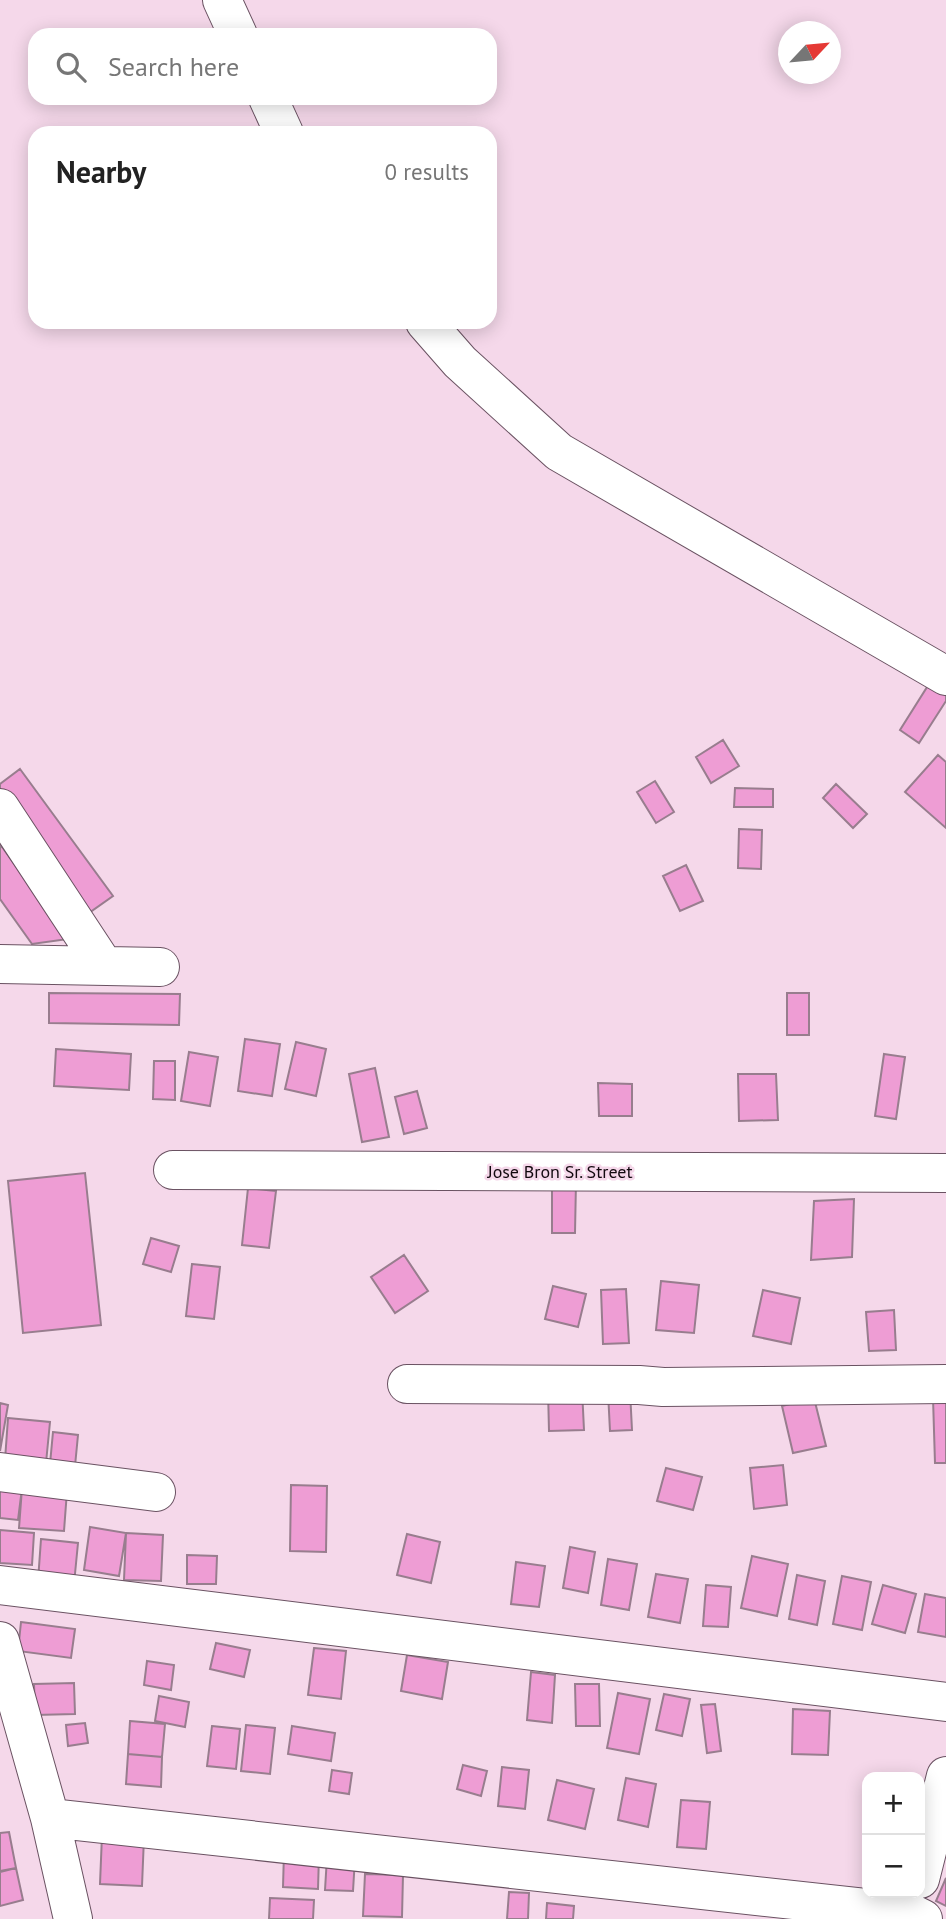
<!DOCTYPE html>
<html lang="en">
<head>
<meta charset="utf-8">
<style>
	:root { --surface:#fff; --page:#f2f2f2; --text:#222; --muted:#767676; --line:#e0e0e0 }
	body { margin:0; font-family:"PT Sans",sans-serif; background:var(--page); color:var(--text) }
	.controls { position:absolute; right:21px; bottom:21px; display:grid; overflow:hidden; border-radius:14px; box-shadow:0 4px 18px #0003 }
	.controls button { width:63px; height:63px; display:grid; place-items:center; padding:0; border:0; border-bottom:2px solid var(--line); background:var(--surface); color:var(--text); font:35px sans-serif }
	.compass { position:absolute; left:778px; top:21px; width:63px; height:63px; border-radius:50%; background:var(--surface); box-shadow:0 4px 18px #0003; rotate:64deg }
	.list { margin:0; padding:0; list-style:none }
	h2 { display:flex; justify-content:space-between; align-items:center; height:91px; margin:0; padding:0 28px; font-size:30px }
	h2 small { font-size:23px; font-weight:400; color:var(--muted) }
	.icon { flex:none; width:38px; height:38px; fill:none; stroke:currentColor; stroke-width:2; stroke-linecap:round; stroke-linejoin:round }
	.map { position:relative; flex:none; width:946px; height:1919px; overflow:hidden }
	.search { position:absolute; background:var(--surface); box-shadow:0 4px 18px #0003; left:28px; top:28px; width:469px; height:77px; display:flex; align-items:center; gap:18px; box-sizing:border-box; padding:0 24px; border-radius:21px; color:var(--muted); font-size:26px }
	.panel { position:absolute; background:var(--surface); box-shadow:0 4px 18px #0003; left:28px; top:126px; width:469px; height:203px; border-radius:21px }
	.map>svg:first-child { display:block }
	.building { fill:#ee9dd4; stroke:#987d8e; stroke-width:2 }
	.lines { fill:none; stroke-linecap:round; stroke-linejoin:round }
	.minor-casing { stroke:#6a5262; stroke-width:40 }
	.minor { stroke:#fff; stroke-width:38 }
	.labels { text-anchor:middle; stroke-width:5; stroke-linejoin:round; paint-order:stroke }
	.street-label { font-size:18px; fill:#12090f; stroke:#f5d8ea }
</style>
</head>
<body>
<div class="map">
<svg width="946" height="1919" viewBox="0 0 946 1919">
	<rect width="100%" height="100%" fill="#f5d8ea"/>
	<path class="building" d="M929,684L946,695V701L919,743L900,730Z
		M723,740L739,766L711,783L696,757Z
		M938,755L946,762V828L905,792Z
		M20,769L113,896L86,915L0,797V784Z
		M655,781L674,812L656,823L637,792Z
		M836,784L867,814L853,828L823,798Z
		M735,788L773,789V807H734Z
		M739,829L762,830L761,869L738,868Z
		M0,844L68,939L32,944L0,899Z
		M686,865L703,901L680,911L663,876Z
		M49,993L180,994L179,1025L49,1023Z
		M787,993H809V1035H787Z
		M245,1039L280,1044L272,1096L238,1091Z
		M296,1042L326,1049L316,1096L285,1089Z
		M56,1049L131,1054L129,1090L54,1086Z
		M189,1052L218,1057L210,1106L181,1101Z
		M884,1054L905,1057L896,1119L875,1116Z
		M154,1061H175V1100L153,1099Z
		M375,1068L389,1137L362,1142L349,1074Z
		M738,1074H776L778,1120L739,1121Z
		M598,1083L632,1084V1116H599Z
		M417,1091L427,1128L404,1134L395,1097Z
		M85,1173L101,1325L23,1333L8,1181Z
		M552,1181L576,1182L575,1233H552Z
		M248,1188L276,1191L269,1248L242,1245Z
		M854,1199L852,1257L811,1260L814,1201Z
		M151,1238L179,1246L171,1272L143,1264Z
		M404,1255L428,1291L395,1313L371,1277Z
		M192,1264L220,1267L214,1319L186,1316Z
		M661,1281L699,1285L694,1333L656,1330Z
		M553,1286L586,1294L578,1327L545,1319Z
		M626,1289L629,1343L603,1344L601,1290Z
		M763,1290L800,1298L791,1344L753,1336Z
		M894,1310L896,1350L869,1351L866,1312Z
		M582,1389L584,1430L549,1431L548,1390Z
		M630,1391L632,1430L610,1431L608,1392Z
		M814,1398L826,1446L793,1453L782,1406Z
		M933,1398H946V1463H935Z
		M0,1403L8,1405L0,1451Z
		M8,1418L50,1422L46,1463L5,1460Z
		M53,1432L78,1435L75,1466L50,1464Z
		M783,1465L787,1505L754,1509L750,1468Z
		M666,1468L702,1477L693,1510L657,1501Z
		M0,1485L22,1488L18,1520L0,1518Z
		M291,1485L327,1486L326,1552L290,1551Z
		M22,1488L67,1491L64,1531L19,1528Z
		M90,1527L126,1533L119,1576L84,1570Z
		M0,1530L34,1533L32,1565L0,1563Z
		M126,1533L163,1535L161,1581L124,1580Z
		M407,1534L440,1542L431,1583L397,1575Z
		M41,1539L78,1543L74,1584L38,1581Z
		M570,1547L595,1552L588,1593L563,1588Z
		M187,1555L217,1556L216,1584H187Z
		M752,1556L788,1564L777,1616L741,1608Z
		M608,1559L637,1564L629,1610L601,1605Z
		M516,1562L545,1566L539,1607L511,1604Z
		M656,1574L688,1579L680,1623L648,1617Z
		M797,1575L825,1581L817,1625L789,1619Z
		M842,1576L871,1582L862,1630L833,1624Z
		M706,1585L731,1587L728,1627L703,1626Z
		M883,1585L916,1594L905,1633L872,1624Z
		M925,1594L946,1598V1637L918,1632Z
		M21,1622L75,1629L71,1658L18,1651Z
		M216,1643L250,1650L244,1677L210,1669Z
		M314,1648L346,1651L341,1699L308,1695Z
		M407,1655L448,1662L442,1699L401,1691Z
		M147,1661L174,1665L171,1690L144,1685Z
		M531,1672L555,1675L552,1723L527,1720Z
		M74,1683L75,1714L35,1715L34,1684Z
		M575,1684H599L600,1726H576Z
		M618,1693L650,1699L639,1754L607,1748Z
		M664,1694L690,1699L682,1736L656,1730Z
		M159,1696L189,1702L185,1727L155,1721Z
		M715,1704L721,1751L707,1753L701,1705Z
		M793,1709L830,1711L828,1755L792,1754Z
		M130,1721L165,1724L162,1757L128,1754Z
		M85,1723L88,1743L68,1746L66,1725Z
		M246,1725L275,1728L270,1774L241,1771Z
		M212,1726L240,1729L236,1769L207,1766Z
		M292,1726L335,1733L331,1761L288,1754Z
		M128,1754L162,1757L161,1787L126,1784Z
		M463,1765L487,1771L481,1796L457,1789Z
		M502,1767L529,1770L525,1809L498,1806Z
		M332,1770L352,1773L349,1794L329,1791Z
		M626,1778L656,1784L648,1827L618,1820Z
		M557,1780L594,1789L585,1829L548,1820Z
		M681,1800L710,1802L706,1849L677,1847Z
		M9,1832L16,1868L0,1871V1833Z
		M102,1835L144,1837L142,1886L100,1884Z
		M284,1852L319,1855L318,1889L283,1887Z
		M327,1857L355,1858L353,1891L325,1890Z
		M16,1868L23,1900L0,1906V1872Z
		M365,1874L403,1875L402,1917L363,1916Z
		M946,1878V1906L936,1901Z
		M509,1892L529,1893L528,1919H507Z
		M270,1898L314,1900L313,1919H269Z
		M547,1903L574,1906L573,1919H546Z"/>
	<g class="lines">
		<g class="minor-casing">
			<path id="minor" d="M222,0L238,35
				M268,98L284,133
				M425,322L460,362L559,452L946,676
				M0,808L104,966
				M0,964L160,967
				M173,1170L946,1173
				M407,1384L639,1385L663,1387L946,1384
				M0,1472L156,1492
				M0,1585L946,1702
				M0,1641L50,1818L73,1919
				M50,1818L911,1913L923,1919
				M920,1879L946,1776"/>
		</g>
		<use href="#minor" class="minor"/>
	</g>
	<g class="labels">
		<g class="street-label">
			<text x="560" y="1178">Jose Bron Sr. Street</text>
		</g>
	</g>
</svg>
<div class="controls">
<button>+</button>
<button>−</button>
</div>
<svg class="compass" viewBox="-18 -18 36 36"><path d="M0-13l5 13h-10z" fill="#e53935"/><path d="M0 13l5-13h-10z" fill="#767676"/></svg>
<div class="search"><svg class="icon" aria-label="search" viewBox="0 0 24 24"><circle cx="10" cy="10" r="6"/><path d="M15 15l6 6"/></svg>Search here</div>
<section class="panel">
<h2>Nearby<small>0 results</small></h2>
<ul class="list">
</ul>
</section>
</div>
</body>
</html>
